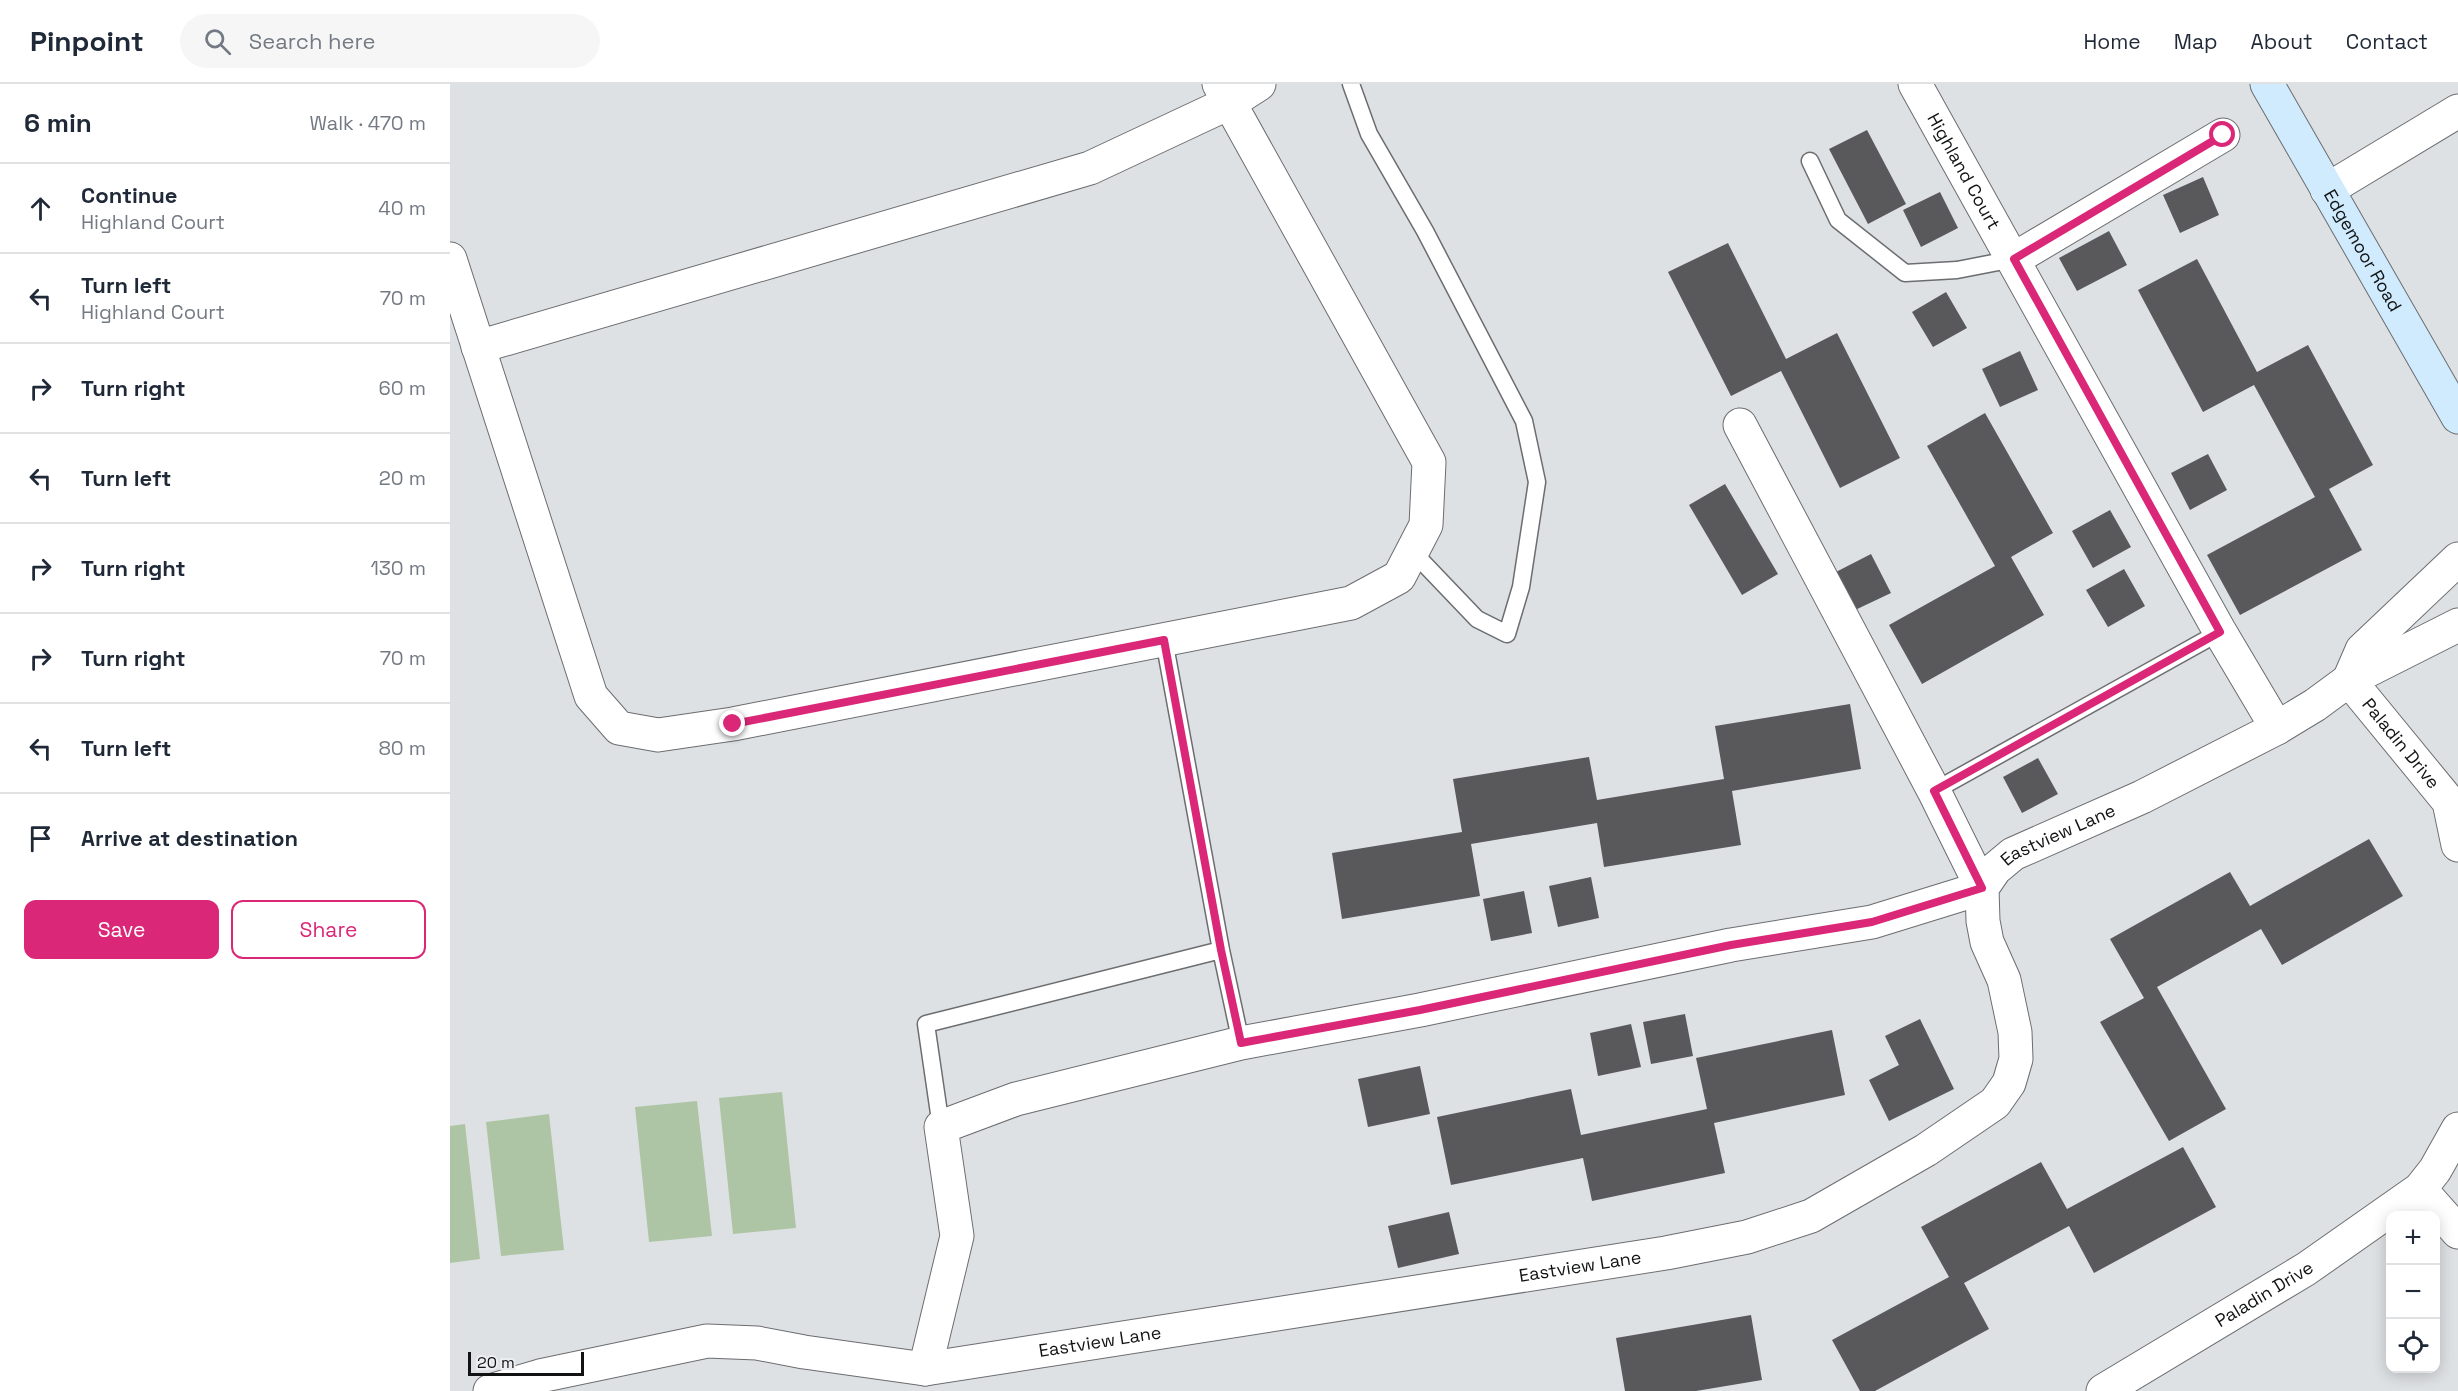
<!DOCTYPE html>
<html lang="en">
<head>
<meta charset="utf-8">
<style>
	:root { --surface:#fff; --page:#f6f6f7; --text:#1f2937; --muted:#747a83; --line:#e0e1e3; --accent:#db2777 }
	body { margin:0; font-family:"Space Grotesk",sans-serif; background:var(--page); color:var(--text) }
	.controls { position:absolute; right:18px; bottom:18px; display:grid; overflow:hidden; border-radius:12px; box-shadow:0 3px 15px #0003 }
	.controls button { width:54px; height:54px; display:grid; place-items:center; padding:0; border:0; border-bottom:2px solid var(--line); background:var(--surface); color:var(--text); font:30px sans-serif }
	.scale { position:absolute; left:18px; bottom:15px; width:116px; box-sizing:border-box; padding-left:6px; border:3px solid #111213; border-top:0; font-size:16px; line-height:21px; white-space:nowrap; color:#111213; -webkit-text-stroke:4px #ebeef2; paint-order:stroke }
	.stop { position:absolute; width:18px; height:18px; margin:-14px; border:4px solid #db2777; border-radius:50%; background:#fff }
	.stop.end { background:#db2777; border-color:#fff; box-shadow:0 2px 6px #0008 }
	.list { margin:0; padding:0; list-style:none }
	h2 { display:flex; justify-content:space-between; align-items:center; height:78px; margin:0; padding:0 24px; font-size:26px }
	h2 small { font-size:20px; font-weight:400; color:var(--muted) }
	.list li { display:grid; grid-template-columns:39px 1fr auto; gap:18px; align-items:center; box-sizing:border-box; height:90px; padding:0 24px; border-top:2px solid var(--line) }
	.list b { display:block; font-size:22px; white-space:nowrap }
	.list p { margin:0; font-size:20px; white-space:nowrap; color:var(--muted) }
	.list em { font-size:20px; font-style:normal; color:var(--muted) }
	.actions { display:flex; gap:12px; padding:18px 24px }
	.actions a { flex:1; padding:14px 0; border:2px solid var(--accent); border-radius:12px; text-align:center; font-size:21px; color:var(--accent) }
	.actions .main { background:var(--accent); color:#fff }
	.icon { flex:none; width:33px; height:33px; fill:none; stroke:currentColor; stroke-width:2; stroke-linecap:round; stroke-linejoin:round }
	.map { position:relative; flex:none; width:2008px; height:1307px; overflow:hidden }
	header { display:flex; align-items:center; gap:36px; box-sizing:border-box; height:84px; padding:0 30px; background:var(--surface); border-bottom:2px solid var(--line) }
	header strong { font-size:28px }
	nav { display:flex; gap:33px; margin-inline-start:auto; font-size:21px }
	.search { width:420px; height:54px; background:var(--page); display:flex; align-items:center; gap:15px; box-sizing:border-box; padding:0 21px; border-radius:33px; color:var(--muted); font-size:22px }
	main { display:flex }
	aside { flex:1; background:var(--surface) }
	.map>svg:first-child { display:block }
	.green { fill:#adc5a5 }
	.building { fill:#59585b }
	.lines { fill:none; stroke-linecap:round; stroke-linejoin:round }
	.lane-casing { stroke:#6b6d70; stroke-width:19 }
	.street-casing { stroke:#6b6d70; stroke-width:35 }
	.secondary-casing { stroke:#6b6d70; stroke-width:35 }
	.lane { stroke:#fff; stroke-width:16 }
	.street { stroke:#fff; stroke-width:33 }
	.secondary { stroke:#d0ebfd; stroke-width:33 }
	.route { stroke:#db2777; stroke-width:8 }
	.labels { text-anchor:middle; stroke-width:6; stroke-linejoin:round; paint-order:stroke }
	.street-label { font-size:18px; fill:#111213; stroke:#ebeef2 }
</style>
</head>
<body>
<header>
<strong>Pinpoint</strong>
<div class="search"><svg class="icon" aria-label="search" viewBox="0 0 24 24"><circle cx="10" cy="10" r="6"/><path d="M15 15l6 6"/></svg>Search here</div>
<nav><a>Home</a><a>Map</a><a>About</a><a>Contact</a></nav>
</header>
<main>
<aside>
<h2>6 min<small>Walk · 470 m</small></h2>
<ul class="list">
<li><svg class="icon" aria-label="ahead" viewBox="0 0 24 24"><path d="M12 20V5M6 11l6-6 6 6"/></svg><div><b>Continue</b><p>Highland Court</p></div><em>40 m</em></li>
<li><svg class="icon" aria-label="left" viewBox="0 0 24 24"><path d="M17 20v-9H6M10 6l-5 5 5 5"/></svg><div><b>Turn left</b><p>Highland Court</p></div><em>70 m</em></li>
<li><svg class="icon" aria-label="right" viewBox="0 0 24 24"><path d="M7 20v-9h11M14 6l5 5-5 5"/></svg><div><b>Turn right</b></div><em>60 m</em></li>
<li><svg class="icon" aria-label="left" viewBox="0 0 24 24"><path d="M17 20v-9H6M10 6l-5 5 5 5"/></svg><div><b>Turn left</b></div><em>20 m</em></li>
<li><svg class="icon" aria-label="right" viewBox="0 0 24 24"><path d="M7 20v-9h11M14 6l5 5-5 5"/></svg><div><b>Turn right</b></div><em>130 m</em></li>
<li><svg class="icon" aria-label="right" viewBox="0 0 24 24"><path d="M7 20v-9h11M14 6l5 5-5 5"/></svg><div><b>Turn right</b></div><em>70 m</em></li>
<li><svg class="icon" aria-label="left" viewBox="0 0 24 24"><path d="M17 20v-9H6M10 6l-5 5 5 5"/></svg><div><b>Turn left</b></div><em>80 m</em></li>
<li><svg class="icon" aria-label="arrive" viewBox="0 0 24 24"><path d="M6 21V4h12l-3 4 3 4H6"/></svg><div><b>Arrive at destination</b></div></li>
</ul>
<div class="actions"><a class="main">Save</a><a>Share</a></div>
</aside>
<div class="map">
<svg width="2008" height="1307" viewBox="0 0 2008 1307">
	<rect width="100%" height="100%" fill="#dee1e4"/>
	<path class="green" d="M332,1008L346,1144L283,1150L269,1014Z
		M247,1017L262,1152L199,1158L185,1023Z
		M99,1030L114,1166L51,1172L36,1038Z
		M15,1040L30,1175L0,1179V1042Z"/>
	<path class="building" d="M1417,46L1456,120L1418,140L1379,65Z
		M1753,93L1769,131L1730,149L1713,111Z
		M1490,108L1508,144L1471,163L1453,126Z
		M1659,147L1677,181L1627,207L1609,174Z
		M1278,159L1336,275L1387,249L1450,374L1390,404L1331,287L1281,312L1218,188Z
		M1747,175L1807,288L1858,261L1923,381L1879,405L1912,466L1790,531L1757,471L1865,413L1804,301L1753,328L1688,206Z
		M1496,208L1517,244L1483,263L1462,228Z
		M1570,267L1588,306L1550,323L1532,285Z
		M1535,329L1603,449L1561,473L1594,531L1472,600L1439,541L1545,482L1477,362Z
		M1758,370L1777,406L1740,426L1721,389Z
		M1275,400L1328,490L1292,511L1239,421Z
		M1660,426L1681,463L1643,484L1622,447Z
		M1421,470L1441,509L1403,527L1384,489Z
		M1674,485L1695,522L1658,543L1636,506Z
		M1400,620L1411,685L1282,707L1291,761L1154,783L1147,739L1021,760L1030,812L892,835L882,769L1012,748L1003,695L1139,673L1147,716L1274,695L1265,642Z
		M1588,674L1608,710L1572,729L1553,693Z
		M1919,755L1953,812L1832,881L1811,845L1707,903L1776,1025L1719,1057L1650,938L1694,914L1660,855L1780,788L1800,822Z
		M1141,793L1149,834L1108,843L1099,802Z
		M1074,807L1082,849L1041,857L1033,815Z
		M1235,930L1243,972L1201,980L1193,938Z
		M1470,935L1504,1005L1439,1037L1419,996L1449,981L1435,952Z
		M1181,940L1191,983L1148,992L1140,949Z
		M1382,946L1395,1011L1264,1039L1275,1089L1142,1117L1133,1074L1001,1101L987,1033L1121,1005L1131,1051L1257,1025L1246,974Z
		M970,982L980,1030L918,1043L908,995Z
		M1733,1063L1766,1123L1644,1189L1619,1142L1514,1199L1539,1245L1425,1307H1410L1382,1256L1499,1193L1471,1143L1591,1078L1617,1125Z
		M999,1128L1009,1170L948,1184L938,1142Z
		M1301,1231L1312,1296L1246,1307H1175L1166,1254Z"/>
	<g class="lines">
		<g class="lane-casing">
			<path id="lane" d="M901,0L919,50L975,147L1074,337L1087,398L1071,503L1057,550L1027,535L962,467
				M1360,77L1388,136L1455,189L1507,186L1564,175
				M714,556L771,866L791,959
				M1484,707L1770,548
				M491,1043L476,940L771,866"/>
		</g>
		<g class="street-casing">
			<g id="street">
				<path id="s1" d="M1465,0L1770,548L1827,644"/>
				<path d="M1877,106L2008,27"/>
				<path d="M0,175L141,612L169,644L208,651L283,640L901,519L949,493L976,441L979,378L769,0"/>
				<path d="M1564,175L1773,51"/>
				<path d="M28,263L640,84L781,18L809,0"/>
				<path id="s2" d="M1899,596L1999,718L2008,761"/>
				<path d="M1899,596L1912,566L2008,475"/>
				<path d="M1970,1105L2008,1148"/>
				<path d="M475,1285L507,1152L491,1043L566,1015L791,959L970,926L1281,861L1422,838L1532,804L1484,707L1290,341"/>
				<path id="s3" d="M40,1307L90,1292L257,1257L307,1259L354,1268L475,1285L1216,1169L1297,1153L1361,1132L1476,1066L1545,1019L1559,999L1566,975L1565,948L1554,896L1537,858L1533,837L1532,804L1545,785L1563,770L1692,713L1827,644L1865,621L1899,596L2008,541"/>
				<path id="s4" d="M1653,1307L1856,1185L1970,1105L1985,1086L2008,1045"/>
			</g>
		</g>
		<g class="secondary-casing">
			<g id="secondary">
				<path id="s5" d="M1817,0L2008,333"/>
			</g>
		</g>
		<use href="#lane" class="lane"/>
		<use href="#street" class="street"/>
		<use href="#secondary" class="secondary"/>
	</g>
	<g class="lines">
		<path class="route" d="M283,640L714,556L771,866L791,959L970,926L1281,861L1422,838L1532,804L1484,707L1770,548L1564,175L1773,51"/>
	</g>
	<g class="labels">
		<g class="street-label">
			<text dy="6" stroke="none"><textPath href="#s1" startOffset="100">Highland Court</textPath></text>
			<text dy="6" stroke="none"><textPath href="#s5" startOffset="192">Edgemoor Road</textPath></text>
			<text dy="6" stroke="none"><textPath href="#s2" startOffset="82">Paladin Drive</textPath></text>
			<text dy="6" stroke="none"><textPath href="#s3" startOffset="1880">Eastview Lane</textPath></text>
			<text dy="6" stroke="none"><textPath href="#s3" startOffset="1106">Eastview Lane</textPath></text>
			<text dy="6" stroke="none"><textPath href="#s4" startOffset="188">Paladin Drive</textPath></text>
			<text dy="6" stroke="none"><textPath href="#s3" startOffset="620">Eastview Lane</textPath></text>
		</g>
	</g>
</svg>
<div class="controls">
<button>+</button>
<button>−</button>
<button><svg class="icon" aria-label="locate" viewBox="0 0 24 24"><circle cx="12" cy="12" r="6"/><path d="M12 2v4M12 18v4M2 12h4M18 12h4"/></svg></button>
</div>
<div class="scale">20 m</div>
<div class="stop" style="left:1773px;top:51px"></div>
<div class="stop end" style="left:283px;top:640px"></div>
</div>
</main>
</body>
</html>
